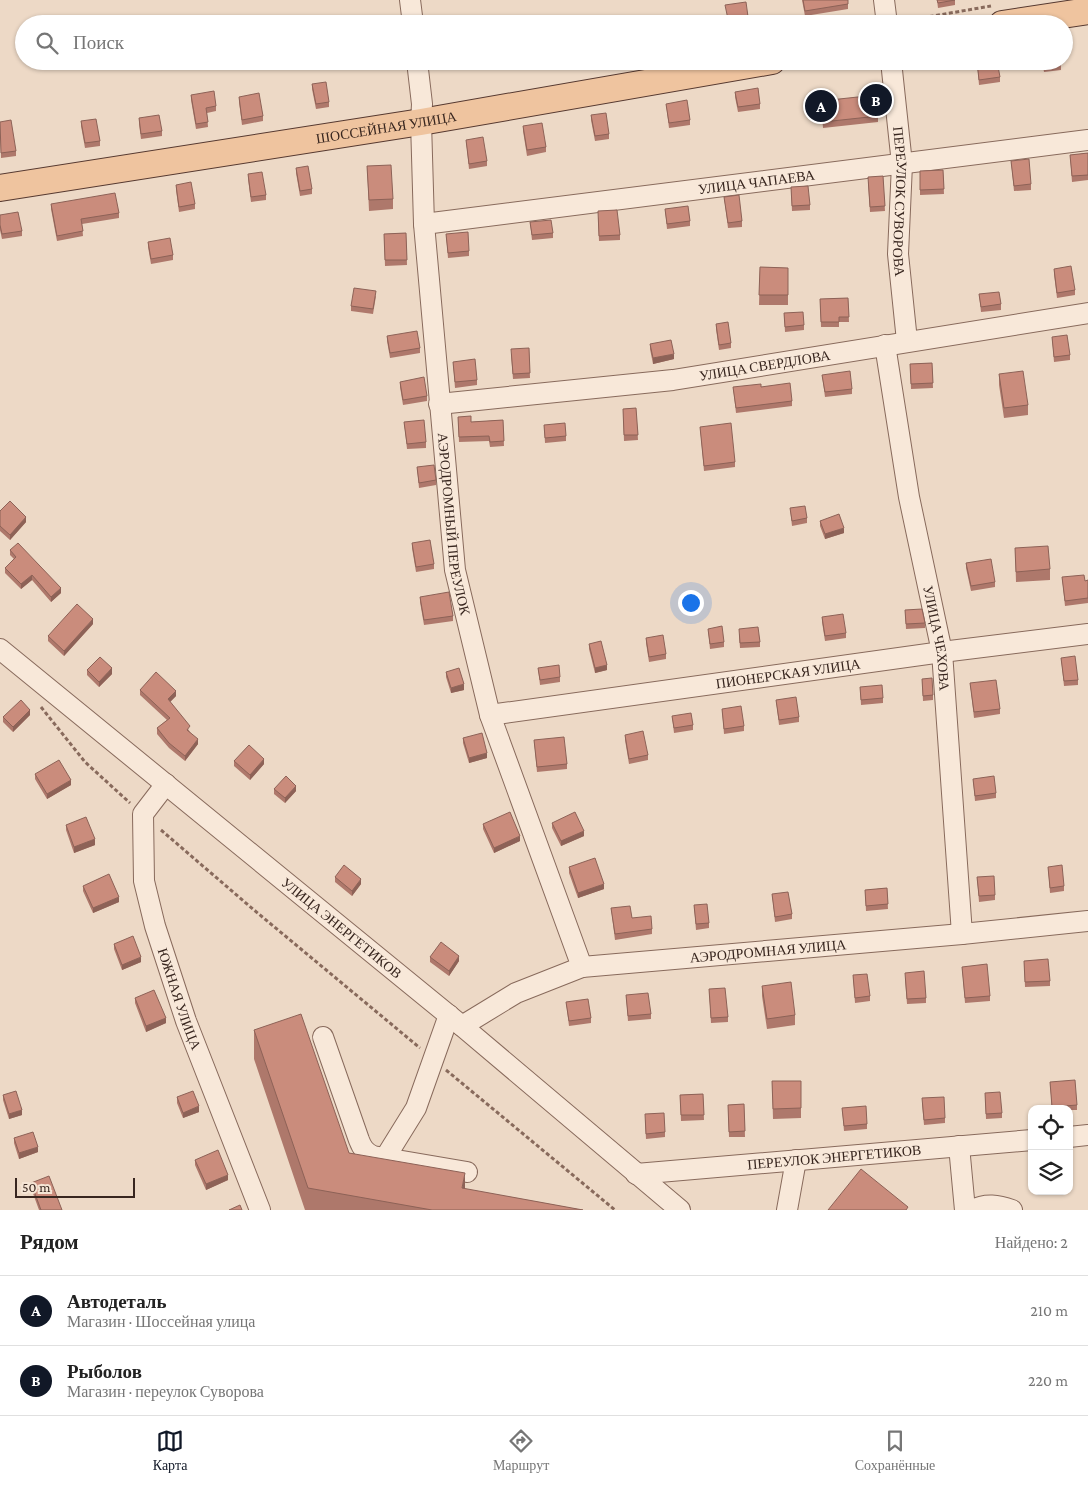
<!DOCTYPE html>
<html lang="ru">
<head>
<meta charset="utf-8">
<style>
	:root { --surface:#fff; --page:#f2f2f2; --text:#222; --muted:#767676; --line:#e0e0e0; --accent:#111827 }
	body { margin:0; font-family:"Crimson Pro",serif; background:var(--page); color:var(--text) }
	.controls { position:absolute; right:15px; bottom:15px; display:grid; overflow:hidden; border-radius:10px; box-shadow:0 1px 4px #0004 }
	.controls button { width:45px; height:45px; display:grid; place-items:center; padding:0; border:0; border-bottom:1px solid var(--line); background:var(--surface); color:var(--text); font:25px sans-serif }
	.scale { position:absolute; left:15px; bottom:12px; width:120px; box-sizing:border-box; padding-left:5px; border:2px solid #38261f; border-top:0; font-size:14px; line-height:18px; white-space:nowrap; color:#38261f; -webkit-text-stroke:4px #f5e5d5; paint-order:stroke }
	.you { position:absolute; left:690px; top:602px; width:18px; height:18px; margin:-12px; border:4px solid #fff; border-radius:50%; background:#1a73e8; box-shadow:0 0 0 8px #1a73e833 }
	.badge { display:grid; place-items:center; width:32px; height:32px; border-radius:50%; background:var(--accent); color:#fff; font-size:16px; font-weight:700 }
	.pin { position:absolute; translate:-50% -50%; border:2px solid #fff; box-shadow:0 1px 5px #0006 }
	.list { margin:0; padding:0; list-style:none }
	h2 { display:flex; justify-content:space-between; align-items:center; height:65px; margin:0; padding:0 20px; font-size:21px }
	h2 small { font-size:16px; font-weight:400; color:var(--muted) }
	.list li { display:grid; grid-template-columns:32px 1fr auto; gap:15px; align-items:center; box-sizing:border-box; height:70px; padding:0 20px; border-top:1px solid var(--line) }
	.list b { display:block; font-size:19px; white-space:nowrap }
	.list p { margin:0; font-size:16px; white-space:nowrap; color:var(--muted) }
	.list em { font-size:16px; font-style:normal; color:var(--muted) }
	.icon { flex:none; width:28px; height:28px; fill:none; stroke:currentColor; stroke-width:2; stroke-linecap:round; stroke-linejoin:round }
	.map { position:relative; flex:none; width:1088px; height:1210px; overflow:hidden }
	.search { position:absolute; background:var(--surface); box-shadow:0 1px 4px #0004; left:15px; right:15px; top:15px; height:55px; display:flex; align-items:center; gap:12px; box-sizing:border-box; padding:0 18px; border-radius:28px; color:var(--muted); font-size:19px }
	.sheet { height:205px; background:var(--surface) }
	nav { display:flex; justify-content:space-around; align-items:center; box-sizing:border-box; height:70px; border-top:1px solid var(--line); background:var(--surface); font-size:14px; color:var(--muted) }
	nav a { display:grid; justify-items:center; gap:2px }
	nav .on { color:var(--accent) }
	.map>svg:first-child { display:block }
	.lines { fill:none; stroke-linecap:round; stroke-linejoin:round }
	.minor-casing { stroke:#886a5c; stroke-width:22 }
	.major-casing { stroke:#563930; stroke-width:28 }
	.path { stroke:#886a5c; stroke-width:3; stroke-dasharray:4 2.5; stroke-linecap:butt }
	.minor { stroke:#f8e8d9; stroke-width:20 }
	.major { stroke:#efc49f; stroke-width:26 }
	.wall { fill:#ae786b }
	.shaded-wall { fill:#8d6257 }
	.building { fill:#ca8c7c; stroke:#8d6257 }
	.labels { text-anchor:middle; stroke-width:5; stroke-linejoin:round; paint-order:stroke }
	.street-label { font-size:14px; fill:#38261f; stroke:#f5e5d5 }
</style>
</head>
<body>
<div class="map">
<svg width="1088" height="1210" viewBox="0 0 1088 1210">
	<rect width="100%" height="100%" fill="#edd9c6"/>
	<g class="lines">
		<g class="minor-casing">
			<g id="minor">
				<path d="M410,0L413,24"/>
				<path d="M884,0L887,24"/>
				<path id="s1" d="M417,61L422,104L421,122L424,224L455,570L490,715L582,967"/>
				<path id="s2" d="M891,61L902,164L898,254L907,341"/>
				<path id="s3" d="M424,224L1088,140"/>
				<path id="s4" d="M885,345L909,497L942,652L962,934"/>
				<path id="s5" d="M439,404L673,380L1088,313"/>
				<path id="s6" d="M0,649L462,1026L680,1210"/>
				<path id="s7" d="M490,715L942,652L1088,634"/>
				<path id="s8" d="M166,784L143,814L144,881L155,926L186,1021L260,1210"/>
				<path id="s9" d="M462,1026L516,993L582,967L962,934L1088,921"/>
				<path d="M323,1037L359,1140C362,1148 365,1152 373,1156L467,1172"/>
				<path d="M1069,1137L1088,1135"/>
				<path d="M959,1146L965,1210"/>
				<path d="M385,1158L416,1108L449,1015"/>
				<path id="s10" d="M636,1174L1032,1140"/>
				<path d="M787,1210L796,1160"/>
				<path d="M972,1210C986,1203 998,1205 1012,1210"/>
			</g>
		</g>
		<g class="major-casing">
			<g id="major">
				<path d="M1002,24L1088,11"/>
				<path id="s11" d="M0,188L421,122L772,61"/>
			</g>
		</g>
		<path class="path" d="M904,21L991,6
			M41,707L85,762L130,803
			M161,830L254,910L420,1048
			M446,1070L615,1210"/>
		<use href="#minor" class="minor"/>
		<use href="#major" class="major"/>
	</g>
	<path class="wall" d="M802,0L848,4V9L805,16Z
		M937,0H955V5L938,8Z
		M592,61H608V65L593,66Z
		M1042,61H1061V70L1044,72Z
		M977,62L1000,77V82L979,85Z
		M312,84L329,102V107L316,109L312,89Z
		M735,92L760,104V109L738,112L735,97Z
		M191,95L216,106V111L207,113L208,127L196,129L191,100Z
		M239,97L263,116V121L242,125L239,102Z
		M821,101L878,116V122L823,128Z
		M666,104L690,120V125L669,128Z
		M591,115L609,134V139L595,141L591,120Z
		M139,118L162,131V136L141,139L139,124Z
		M81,121L100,141V146L85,148L81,126Z
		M0,122L16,151V156L1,158Z
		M523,126L546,147V152L527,156L523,131Z
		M466,140L487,161V166L469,169Z
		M1088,153V180L1072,182L1070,155Z
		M1011,161L1031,184V190L1014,191Z
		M367,166L393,199V209L369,211Z
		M296,168L312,189V194L300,196L296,173Z
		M943,170L944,194L920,195V171Z
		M248,174L266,195V200L251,202L248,179Z
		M883,176L885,211L870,212L868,182Z
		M176,185L195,204V209L179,212L176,190Z
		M791,187L810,205V210L792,211Z
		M724,197L742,221V227L728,228Z
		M51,204L119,213V218L82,224L83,236L57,241L51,209Z
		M665,209L690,221V226L667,229Z
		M0,215L22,231V236L2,239L0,230Z
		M598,217L620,235V240L599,241Z
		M530,222L553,233V238L532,240Z
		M406,233L407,265L385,266L384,234Z
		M446,234L469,251V256L448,258Z
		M148,242L173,255V260L151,264L148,247Z
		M760,267L788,268V305H759Z
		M1054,269L1075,290V295L1057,298L1054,274Z
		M979,294L1001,304V310L981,312Z
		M376,296L373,314L351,311V306Z
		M848,298L849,322H839V327H821L820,299Z
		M784,313L804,325V330L785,332Z
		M716,324L731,343V348L719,350L716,329Z
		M387,336L420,348V353L390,358L387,341Z
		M1052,337L1070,355V360L1054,362Z
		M650,344L674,359L653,364L650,349Z
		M529,348L530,378L513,379L511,354Z
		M453,362L477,380V385L455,388Z
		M932,363L933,388L911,389L910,364Z
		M999,374L1028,405V415L1004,418L999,385Z
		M822,375L852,389V394L825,397Z
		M400,382L427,396V401L403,405L400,387Z
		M733,387L792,401V406L736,413Z
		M636,408L638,440L624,441L623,409Z
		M458,417L471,422L503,420L504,446L490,447L489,441L459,442Z
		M404,422L426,442V448L407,449Z
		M544,425L566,436V441L545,443Z
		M700,427L735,462V467L704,471Z
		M417,467L436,480V485L419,488Z
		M790,508L807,518V523L792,526Z
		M0,511L26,522L10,540L0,531Z
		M820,521L844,533L825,539L820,526Z
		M412,543L434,564V569L416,572L412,548Z
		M1015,548L1050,569V580L1016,582Z
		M10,550L61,593L51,602L32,580L21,589L5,573V568L14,559L10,555Z
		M966,563L995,582V587L971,591L966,568Z
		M1062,577L1085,581L1088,580V603L1065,606Z
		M420,597L453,616V621L424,625L420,602Z
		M905,610L925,623V628L906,629Z
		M822,617L846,633V638L825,641L822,622Z
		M93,624L64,656L48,641V636Z
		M708,629L724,642V647L710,649Z
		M739,634L760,642V647L740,648Z
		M646,638L666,654V659L649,662L646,643Z
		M589,644L607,670L595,673L589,649Z
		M1061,658L1078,680V685L1064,686Z
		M538,668L560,677V682L540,685Z
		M87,670L112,674L99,687L87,675Z
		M446,672L464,690L451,693L446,677Z
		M922,679L933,695V700L923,701Z
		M970,683L1000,709V714L974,718Z
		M860,687L883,698V703L861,705Z
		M140,690L176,696L170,702L198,744L185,761L169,748L157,734V728L167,720L140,695Z
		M776,700L799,717V722L779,725Z
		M722,709L744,726V731L724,734Z
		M30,715L13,732L3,722V717Z
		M672,716L693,725V730L674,733Z
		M625,735L648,755V760L629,764L625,740Z
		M463,738L487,758L469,763L463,743Z
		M534,740L567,764V769L537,772Z
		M234,761L264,764L250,780L234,766Z
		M35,774L71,785L47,799L35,779Z
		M973,779L996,793V798L975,801Z
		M274,789L296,791L285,803L274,794Z
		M552,823L584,836L561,846L552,828Z
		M483,824L520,841L494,853L483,829Z
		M66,825L95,845L74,853L66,830Z
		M569,867L604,889L578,898L569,873Z
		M1048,867L1064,886V891L1050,893Z
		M335,877L361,884L352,896L335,882Z
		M977,877L995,895V900L979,902Z
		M83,886L119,902L93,913L83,891Z
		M887,888L888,909L866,911L865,890Z
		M772,894L792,914V919L775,922Z
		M694,905L709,923V928L696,930Z
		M611,908L652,929V934L615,940Z
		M114,944L141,962L122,970L114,949Z
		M430,957L459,961L449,976L430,962Z
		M1024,961L1050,981V986L1025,987Z
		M962,967L990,996V1001L965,1003Z
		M853,975L870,996V1001L855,1003Z
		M905,978L926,998V1003L907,1004Z
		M762,986L795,1015V1025L767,1029L762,996Z
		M709,989L728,1017V1022L711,1023Z
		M626,995L651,1014V1019L628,1021Z
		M135,998L166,1023L146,1032L135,1003Z
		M566,1002L591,1018V1023L569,1026Z
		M254,1030L349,1153L465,1189L583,1210H305L254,1059Z
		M772,1081H801V1118L773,1119Z
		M1050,1082L1077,1105V1110H1069V1109H1052Z
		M985,1093L1002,1113V1118L986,1119Z
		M703,1094L704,1120L681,1121L680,1095Z
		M3,1095L22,1115L9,1119L3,1100Z
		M177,1097L199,1112L183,1118L177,1103Z
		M922,1103L945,1118V1123L924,1125Z
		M744,1104L745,1137H729L728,1105Z
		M842,1108L867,1124V1129L844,1131Z
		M645,1120L665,1132V1137L646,1139Z
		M14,1138L38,1152L19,1159L14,1143Z
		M195,1160L228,1180L206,1190L195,1165Z
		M31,1183L62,1210H39L31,1188Z"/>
	<path class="shaded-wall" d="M674,354V359L653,364V358Z
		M26,517V522L10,540V535Z
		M844,528V533L825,539V534Z
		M32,575V580L21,589V584Z
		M61,588V593L51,602V597Z
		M93,619V624L64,656V651Z
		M607,665V670L595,673V668Z
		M112,668V674L99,687V682Z
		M464,684V690L451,693V688Z
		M176,691V696L168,704V699Z
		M30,710V715L13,732V727Z
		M198,739V744L185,761V756Z
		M487,753V758L469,763V758Z
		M264,759V764L250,780V775Z
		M71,780V785L47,799V794Z
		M296,786V791L285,803V798Z
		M584,831V836L561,846V841Z
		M520,836V841L494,853V848Z
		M95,839V845L74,853V847Z
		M361,879V884L352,896V891Z
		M604,884V889L578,898V893Z
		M119,897V902L93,913V908Z
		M459,956V961L449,976V971Z
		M141,957V962L122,970V965Z
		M166,1018V1023L146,1032V1026Z
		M199,1106V1112L183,1118V1113Z
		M22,1110V1115L9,1119V1114Z
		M38,1147V1152L19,1159V1153Z
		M465,1173V1202L462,1188Z
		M228,1175V1180L206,1190V1184Z"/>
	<path class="building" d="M803,0H848V4L805,11Z
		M937,0H955L938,3Z
		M746,2L749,24H729L725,5Z
		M997,61L1000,77L979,80L977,62Z
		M1043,61H1061V65L1044,67Z
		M326,82L329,102L316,104L312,84Z
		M758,88L760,104L738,107L735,92Z
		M214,91L216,106L206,108L208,122L196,124L191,95Z
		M259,93L263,116L242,120L239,97Z
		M876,95L878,116L823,122L821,101Z
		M687,100L690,120L669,123L666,104Z
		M606,113L609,134L595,136L591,115Z
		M159,115L162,131L141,134L139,118Z
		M96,119L100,141L85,143L81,121Z
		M11,120L16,151L1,153L0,122Z
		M542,123L546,147L527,150L523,126Z
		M483,137L487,161L469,164L466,140Z
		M1088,153V175L1072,176L1070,155Z
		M1029,159L1031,184L1014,186L1011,161Z
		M391,165L393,199L369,200L367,166Z
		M308,166L312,189L300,191L296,168Z
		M943,170L944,189L920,190V171Z
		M262,172L266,195L251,197L248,174Z
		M883,176L885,206L870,207L868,177Z
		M191,182L195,204L179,207L176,185Z
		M808,186L810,205L792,206L791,187Z
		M115,193L119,213L81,219L83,231L57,236L51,204Z
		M739,195L742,221L728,223L724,197Z
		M688,206L690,221L667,224L665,209Z
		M617,210L620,235L599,236L598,211Z
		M18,212L22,231L2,234L0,225V215Z
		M551,220L553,233L532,235L530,222Z
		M468,232L469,251L448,253L446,234Z
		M406,233L407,260H385L384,234Z
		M170,238L173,255L151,259L148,242Z
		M1071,266L1075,290L1057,293L1054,269Z
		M760,267L788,268V295H759Z
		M354,288L376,291L373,309L351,306Z
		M999,292L1001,304L981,307L979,294Z
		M848,298L849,317H839V322H821L820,299Z
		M803,312L804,325L785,327L784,313Z
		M728,322L731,343L719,345L716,324Z
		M417,331L420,348L390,353L387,336Z
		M1067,335L1070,355L1054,357L1052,337Z
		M671,340L674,354L653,358L650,344Z
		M529,348L530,373L513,374L511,349Z
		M475,359L477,380L455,382L453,362Z
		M932,363L933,383L911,384L910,364Z
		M850,371L852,389L825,392L822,375Z
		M1023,371L1028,405L1004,408L999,374Z
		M424,377L427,396L403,400L400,382Z
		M790,383L792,401L736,408L733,387L761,384V387Z
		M636,408L638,435H624L623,409Z
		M471,416V422L503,420L504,441L490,442L489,436L459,437L458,417Z
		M424,420L426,442L407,444L404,422Z
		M565,423L566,436L545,438L544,425Z
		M731,423L735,462L704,466L700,427Z
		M434,465L436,480L419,483L417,467Z
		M10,501L26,517L10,535L0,526V511Z
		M805,506L807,518L792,521L790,508Z
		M839,514L844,528L825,534L820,521Z
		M430,540L434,564L416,567L412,543Z
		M18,543L61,588L51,597L32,575L21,584L5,568L16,557L10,550Z
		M1048,546L1050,569L1016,572L1015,548Z
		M991,559L995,582L971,586L966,563Z
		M1084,575L1085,581L1088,580V598L1065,601L1062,577Z
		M449,592L453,616L424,620L420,597Z
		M77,604L93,619L64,651L48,636Z
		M922,609L925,623L906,624L905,610Z
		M843,614L846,633L825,636L822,617Z
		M722,626L724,642L710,644L708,629Z
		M758,627L760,642L740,643L739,629Z
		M663,635L666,654L649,657L646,638Z
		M601,641L607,665L595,668L589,644Z
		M1075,656L1078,680L1064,681L1061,658Z
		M100,657L112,668L99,682L87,670Z
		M559,665L560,677L540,680L538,668Z
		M459,668L464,684L451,688L446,672Z
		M156,672L176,691L168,699L190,726L187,730L198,739L185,756L169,743L157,728L170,718L140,690Z
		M932,678L933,695L923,696L922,679Z
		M996,680L1000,709L974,712L970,683Z
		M882,685L883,698L861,700L860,687Z
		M796,697L799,717L779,720L776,700Z
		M21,700L30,710L13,727L3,717Z
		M741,706L744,726L724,729L722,709Z
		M691,713L693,725L674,728L672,716Z
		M643,731L648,755L629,759L625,735Z
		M482,733L487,753L469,758L463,738Z
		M564,737L567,764L537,767L534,740Z
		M249,745L264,759L250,775L234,761Z
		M59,760L71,780L47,794L35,774Z
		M286,776L296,786L285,798L274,789Z
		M994,776L996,793L975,796L973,779Z
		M510,812L520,836L494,848L483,824Z
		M575,812L584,831L561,841L552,823Z
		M86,817L95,839L74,847L66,825Z
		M595,858L604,884L578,893L569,867Z
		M344,865L361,879L352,891L335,877Z
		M1062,865L1064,886L1050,888L1048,867Z
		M109,874L119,897L93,908L83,886Z
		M994,876L995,895L979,896L977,877Z
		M887,888L888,904L866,906L865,890Z
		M788,892L792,914L775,917L772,894Z
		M707,904L709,923L696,924L694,905Z
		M630,906L632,918L651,916L652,929L615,934L611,908Z
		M133,936L141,957L122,965L114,944Z
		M441,942L459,956L449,971L430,957Z
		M1048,959L1050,981L1025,982L1024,961Z
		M987,964L990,996L965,998L962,967Z
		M924,971L926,998L907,999L905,973Z
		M867,974L870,996L855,998L853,975Z
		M791,982L795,1015L767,1019L762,986Z
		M725,988L728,1017L711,1018L709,989Z
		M154,990L166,1018L146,1026L135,998Z
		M648,993L651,1014L628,1016L626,995Z
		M588,999L591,1018L569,1021L566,1002Z
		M301,1014L349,1153L465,1173L462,1188L583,1210H432L308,1188L254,1030Z
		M1075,1080L1077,1105L1052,1107L1050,1082Z
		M772,1081H801V1108L773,1109Z
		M16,1091L22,1110L9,1114L3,1095Z
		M193,1091L199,1106L183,1113L177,1097Z
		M1000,1092L1002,1113L986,1114L985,1093Z
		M703,1094L704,1115H681L680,1095Z
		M944,1097L945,1118L924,1120L922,1098Z
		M744,1104L745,1131L729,1132L728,1105Z
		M866,1106L867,1124L844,1126L842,1108Z
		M664,1113L665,1132L646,1134L645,1114Z
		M33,1132L38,1147L19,1153L14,1138Z
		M218,1150L228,1175L206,1184L195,1160Z
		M861,1169L908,1207L906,1210H828Z
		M49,1176L62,1210H41L31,1183Z
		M240,1205L242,1210H229Z"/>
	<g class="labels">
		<g class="street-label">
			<text dy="5" stroke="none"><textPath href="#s11" startOffset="391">ШОССЕЙНАЯ УЛИЦА</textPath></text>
			<text dy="5" stroke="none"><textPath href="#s3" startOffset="335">УЛИЦА ЧАПАЕВА</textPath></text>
			<text dy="5" stroke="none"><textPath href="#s2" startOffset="141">ПЕРЕУЛОК СУВОРОВА</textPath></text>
			<text dy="5" stroke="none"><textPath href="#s5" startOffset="328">УЛИЦА СВЕРДЛОВА</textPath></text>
			<text dy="5" stroke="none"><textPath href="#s1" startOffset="465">АЭРОДРОМНЫЙ ПЕРЕУЛОК</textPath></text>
			<text dy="5" stroke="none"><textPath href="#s4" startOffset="298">УЛИЦА ЧЕХОВА</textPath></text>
			<text dy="5" stroke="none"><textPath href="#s7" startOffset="301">ПИОНЕРСКАЯ УЛИЦА</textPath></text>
			<text dy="5" stroke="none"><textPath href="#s6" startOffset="441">УЛИЦА ЭНЕРГЕТИКОВ</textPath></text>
			<text dy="5" stroke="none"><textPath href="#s9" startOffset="321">АЭРОДРОМНАЯ УЛИЦА</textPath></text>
			<text dy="5" stroke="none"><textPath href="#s8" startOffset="228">ЮЖНАЯ УЛИЦА</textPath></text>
			<text dy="5" stroke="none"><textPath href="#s10" startOffset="199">ПЕРЕУЛОК ЭНЕРГЕТИКОВ</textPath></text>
		</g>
	</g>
</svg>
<div class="controls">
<button><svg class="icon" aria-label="locate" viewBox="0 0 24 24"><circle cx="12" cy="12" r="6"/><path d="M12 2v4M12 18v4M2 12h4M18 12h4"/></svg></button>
<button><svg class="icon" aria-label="layers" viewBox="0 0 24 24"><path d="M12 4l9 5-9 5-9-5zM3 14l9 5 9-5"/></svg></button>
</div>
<div class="scale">50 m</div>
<div class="you"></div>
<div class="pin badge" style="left:821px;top:106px">A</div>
<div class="pin badge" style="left:876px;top:100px">B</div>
<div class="search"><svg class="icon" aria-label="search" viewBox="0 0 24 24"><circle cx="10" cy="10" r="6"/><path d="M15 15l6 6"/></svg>Поиск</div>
</div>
<section class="sheet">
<h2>Рядом<small>Найдено: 2</small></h2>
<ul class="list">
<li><span class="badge">A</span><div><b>Автодеталь</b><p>Магазин · Шоссейная улица</p></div><em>210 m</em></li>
<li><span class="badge">B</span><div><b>Рыболов</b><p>Магазин · переулок Суворова</p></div><em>220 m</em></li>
</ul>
</section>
<nav>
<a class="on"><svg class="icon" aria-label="map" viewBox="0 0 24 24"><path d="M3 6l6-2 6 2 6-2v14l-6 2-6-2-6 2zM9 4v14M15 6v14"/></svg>Карта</a>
<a><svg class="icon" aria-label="directions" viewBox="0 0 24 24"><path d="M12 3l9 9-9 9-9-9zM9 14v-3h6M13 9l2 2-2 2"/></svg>Маршрут</a>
<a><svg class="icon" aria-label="saved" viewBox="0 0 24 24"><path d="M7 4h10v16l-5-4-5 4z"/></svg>Сохранённые</a>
</nav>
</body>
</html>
